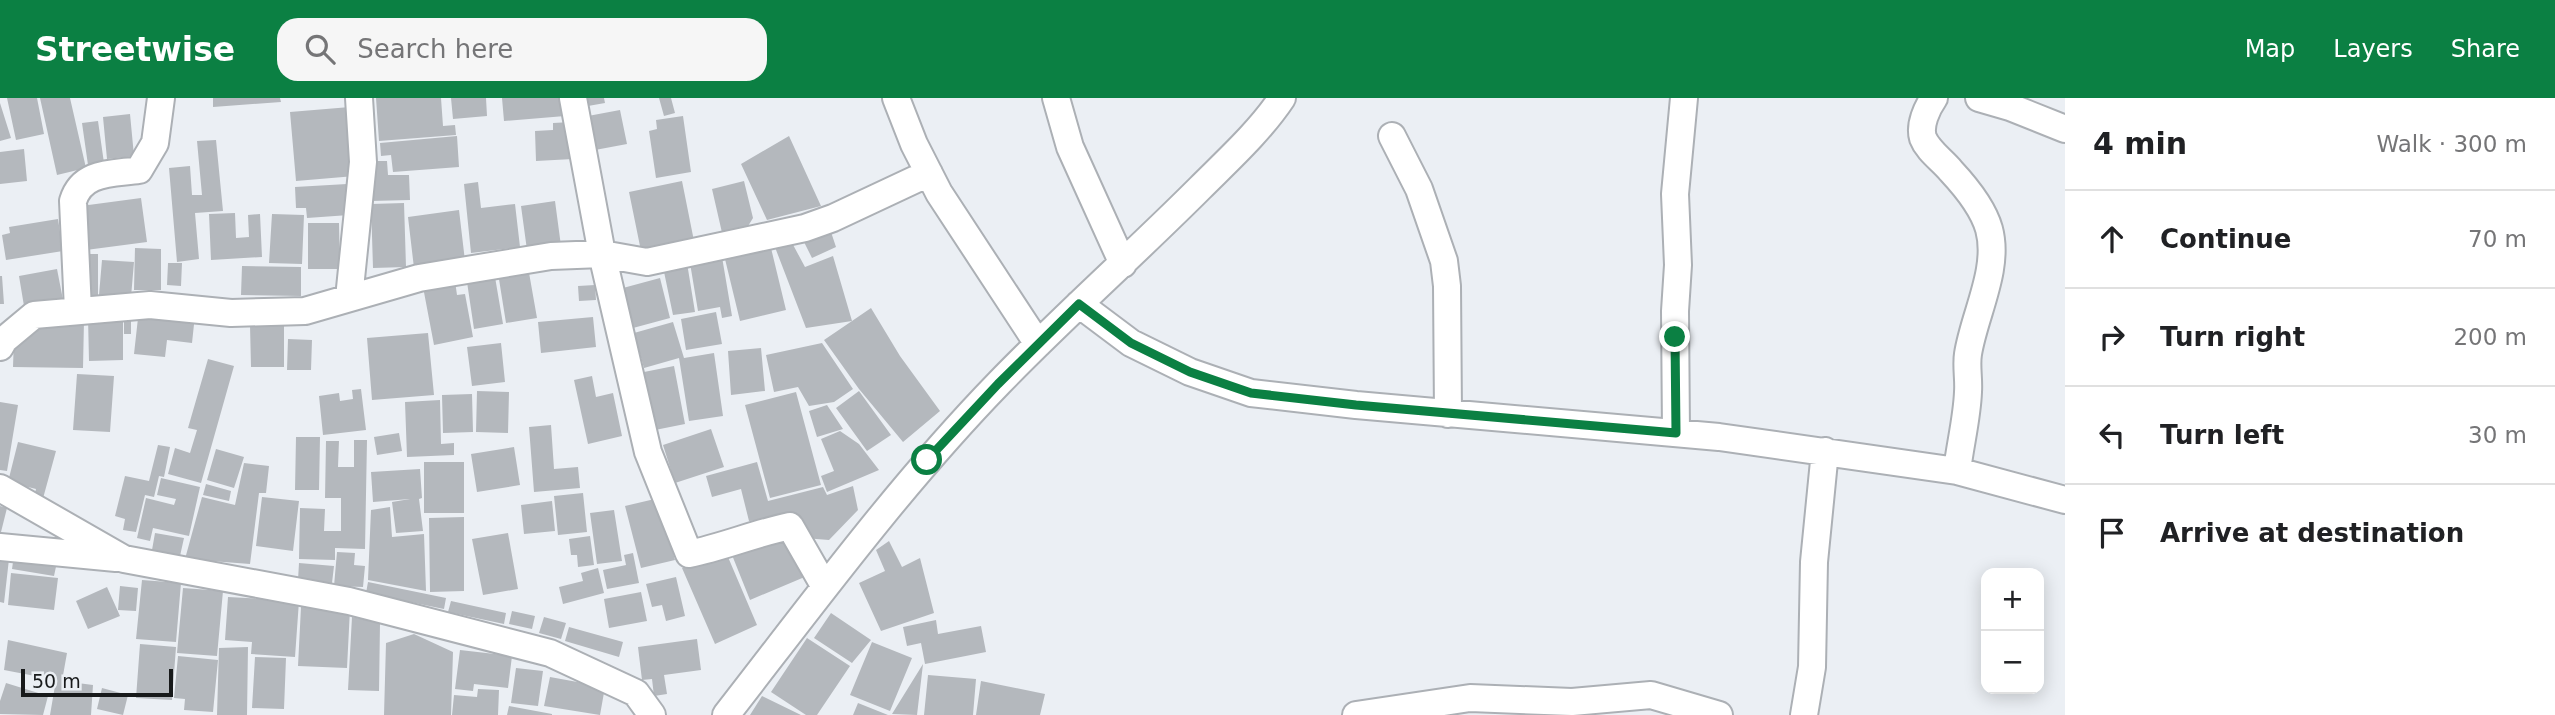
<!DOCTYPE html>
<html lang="en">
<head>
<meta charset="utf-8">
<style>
	:root { --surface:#fff; --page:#f6f6f6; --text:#202124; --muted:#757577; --line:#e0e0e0; --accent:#0b8043 }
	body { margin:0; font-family:"DejaVu Sans",sans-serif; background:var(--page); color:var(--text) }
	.controls { position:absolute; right:21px; bottom:21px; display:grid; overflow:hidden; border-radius:14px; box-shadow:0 4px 18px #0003 }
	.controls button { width:63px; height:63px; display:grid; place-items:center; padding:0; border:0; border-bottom:2px solid var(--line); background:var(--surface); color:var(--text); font:35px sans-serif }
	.scale { position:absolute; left:21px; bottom:18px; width:152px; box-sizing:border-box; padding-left:7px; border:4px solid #181a1b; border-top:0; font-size:19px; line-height:24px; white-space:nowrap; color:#181a1b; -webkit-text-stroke:5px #ebeff4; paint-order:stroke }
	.stop { position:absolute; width:21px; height:21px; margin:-16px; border:5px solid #0b8043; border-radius:50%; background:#fff }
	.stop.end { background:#0b8043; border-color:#fff; box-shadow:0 2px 7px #0008 }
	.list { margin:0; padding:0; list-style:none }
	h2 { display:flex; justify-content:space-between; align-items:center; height:91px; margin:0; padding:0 28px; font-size:30px }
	h2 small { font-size:23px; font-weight:400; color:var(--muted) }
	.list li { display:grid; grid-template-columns:46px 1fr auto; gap:21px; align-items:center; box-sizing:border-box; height:98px; padding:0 28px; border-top:2px solid var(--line) }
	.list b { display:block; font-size:26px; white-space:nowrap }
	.list em { font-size:23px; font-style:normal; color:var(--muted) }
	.icon { flex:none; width:38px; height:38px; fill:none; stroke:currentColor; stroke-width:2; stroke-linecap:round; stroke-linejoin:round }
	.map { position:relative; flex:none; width:2065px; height:617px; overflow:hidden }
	header { display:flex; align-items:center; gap:42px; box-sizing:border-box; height:98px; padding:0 35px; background:var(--accent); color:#fff }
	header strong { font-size:33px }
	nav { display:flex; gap:38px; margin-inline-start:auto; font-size:24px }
	.search { width:490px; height:63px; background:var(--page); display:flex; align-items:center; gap:18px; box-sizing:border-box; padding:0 24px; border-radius:21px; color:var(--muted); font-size:26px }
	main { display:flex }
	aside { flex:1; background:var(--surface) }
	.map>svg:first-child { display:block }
	.building { fill:#b4b8bd }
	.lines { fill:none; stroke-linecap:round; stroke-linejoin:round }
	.minor-casing { stroke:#acb0b5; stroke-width:30 }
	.minor { stroke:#fff; stroke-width:26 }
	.route { stroke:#0b8043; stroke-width:9 }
</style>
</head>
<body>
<header>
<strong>Streetwise</strong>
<div class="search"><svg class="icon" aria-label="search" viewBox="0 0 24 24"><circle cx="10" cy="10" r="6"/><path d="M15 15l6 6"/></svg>Search here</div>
<nav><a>Map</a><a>Layers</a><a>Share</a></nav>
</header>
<main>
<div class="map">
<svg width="2065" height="617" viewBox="0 0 2065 617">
	<rect width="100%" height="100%" fill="#ebeff4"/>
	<path class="building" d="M7,0H37L44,36L16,42Z
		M40,0H70L86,70L57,77Z
		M213,0H280L281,4L213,9Z
		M376,0H441L443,28L455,27L456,37L379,43Z
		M451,0H486L487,18L453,21Z
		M502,0H564L565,18L504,23Z
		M587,0H604L605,5L588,8Z
		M659,0H671L675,15L664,18Z
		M0,5L11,40L0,43Z
		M350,9L355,78L296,83L290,14Z
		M620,12L627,46L595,52L588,18Z
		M130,16L134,58L107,61L103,19Z
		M683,18L691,74L656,80L649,33L657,31L656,22Z
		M98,23L104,65L88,67L82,25Z
		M572,24L573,61L536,63L535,33L553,32V25Z
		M457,38L459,69L393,74L391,57L381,58L380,45Z
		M789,38L821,108L767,122L741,66Z
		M216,42L223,113L195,115L199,161L177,164L169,70L190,68L192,97H202L197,43Z
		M24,51L27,83L0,86V54Z
		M376,63H387L388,77H409L410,102L371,103L370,75H376Z
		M682,83L694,143L641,153L629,94Z
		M744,83L753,120L745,133L723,139L712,91Z
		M478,84L481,110L515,106L520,149L471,155L464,86Z
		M347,86L349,117L307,120L306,110H296L295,89Z
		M141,100L147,144L86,152L81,108Z
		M555,103L561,148L527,152L521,108Z
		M404,105L406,169L373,170L371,106Z
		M459,112L465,163L414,170L408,119Z
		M235,115L236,140L249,139L248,117L260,116L262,159L211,162L209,116Z
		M272,116L304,117L302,166L269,165Z
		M58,121L63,153L6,162L2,137L10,135L9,129Z
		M308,125H339L340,171H308Z
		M830,131L836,149L812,160L803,142L791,143L805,169L833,158L852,223L871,210L900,258L940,313L903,344L859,291L824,242L852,223L806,230L773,144Z
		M135,150L161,151V192H134Z
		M771,150L786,212L740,223L725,161Z
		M81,156H98V199H89Z
		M722,159L732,218L722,220L720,209L698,213L690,165Z
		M102,162L134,164L131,199L99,197Z
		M168,165H182L181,188L167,187Z
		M687,165L695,214L673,217L663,169Z
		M242,168L301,169V198L241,197Z
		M528,169L537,220L506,225L498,175Z
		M57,171L64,207L25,214L19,178Z
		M0,178H2L4,206H0Z
		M495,179L503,226L474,231L467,184Z
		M660,180L670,220L633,230L623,190Z
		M455,183L457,197L465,196L473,239L434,247L423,189Z
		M595,187L596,202L579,203L578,188Z
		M139,211L195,217L192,245L167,242L165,259L134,256Z
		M124,213H131V236H124Z
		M716,214L722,246L686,252L681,221Z
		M123,218V262L89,263L88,219Z
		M593,219L596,249L541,255L538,224Z
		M34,221L84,222L83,270L13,269L14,239Z
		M673,224L684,260L714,255L723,318L689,323L679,260L644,270L634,235Z
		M284,226V269H251L250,227Z
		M428,235L434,297L372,302L367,240Z
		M288,241L312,242L311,272H287Z
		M501,245L505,284L472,288L467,249Z
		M822,245L853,291L834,304L809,308L798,289L774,294L766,257Z
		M761,250L765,293L731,297L728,253Z
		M208,261L234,268L201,385L168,376L175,350L190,355L197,332L188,330Z
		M674,268L685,326L650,333L639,275Z
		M77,276L114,278L110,334L73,332Z
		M592,278L596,299L613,295L622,338L588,346L574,282Z
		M361,291L366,332L323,337L319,298L339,295L340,303L353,301L352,292Z
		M477,293L509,294L508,335L476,334Z
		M859,293L891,337L867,353L836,310Z
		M796,294L821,387L770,400L745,307Z
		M472,296L473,334L443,335L442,297Z
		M440,302L441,346L454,345V357L407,359L405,304Z
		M0,304L18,307L7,373L0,372Z
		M827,307L843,331L817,339L809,313Z
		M551,327L554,371L578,369L580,390L534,394L529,329Z
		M711,331L724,369L675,385L663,347Z
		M840,333L859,346L879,372L827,394L821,378L834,373L821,341Z
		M399,335L402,353L377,357L374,339Z
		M296,339H320L319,392H295Z
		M354,342H367L365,451L335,450V462L299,461L300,410L325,411L324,433H341V400H325L326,343H339L338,369H354Z
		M18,344L56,353L42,404L33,402L36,391L8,384Z
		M158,347L170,349L164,379L159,378L154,399L145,397L136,434L123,432L125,421L115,418L125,378L149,383Z
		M514,349L520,387L477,394L471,356Z
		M216,351L244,359L234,390L207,382Z
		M424,364H464V415H424Z
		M757,364L768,403L823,389L827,397L853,388L858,412L829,442L804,440L791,420L749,423L741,391L712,399L706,378Z
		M244,365L269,368L266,395H259L250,466L185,461L202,399L235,407Z
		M420,371L422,400L419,401L423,433L396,435L392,404L410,401L373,404L371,374Z
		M161,380L200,389L189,438L153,430L150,443L137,440L146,400L174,407L176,401L157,397Z
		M206,386L231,393L229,403L203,397Z
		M583,395L587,434L558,437L554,398Z
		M262,399L299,403L293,453L256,448Z
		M659,400L675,462L641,470L625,408Z
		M552,403L555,433L524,436L521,407Z
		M0,408L7,410L1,434H0Z
		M390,409L392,439L424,436L426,493L368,482L371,412Z
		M614,412L622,463L597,466L590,415Z
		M464,419V493L430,494L429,420Z
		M788,434L807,478L750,502L732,457Z
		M155,435L184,440L180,458L152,452Z
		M508,435L518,491L483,497L472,441Z
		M590,438L594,467L578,469L577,457H571L569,441Z
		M889,443L902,469L920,460L934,515L881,533L859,485L885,473L876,452Z
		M725,452L757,527L715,546L682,470Z
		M337,454L355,455L354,467L365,468L363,489L334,488Z
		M633,455L639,485L607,491L603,472L626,467L624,457Z
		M14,457L57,464L54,478L12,471Z
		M0,460L9,461L4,505L0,504Z
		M299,465L334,468L332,485L298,482Z
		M598,470L604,495L563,506L559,489L583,483L581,475Z
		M11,475L58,480L54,512L8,507Z
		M676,479L685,518L666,523L662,507L652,509L646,486Z
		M142,482L181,485L176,544L136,541Z
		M368,484L446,500L444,511L366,495Z
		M120,488L138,490L136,513L118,512Z
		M107,489L120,518L88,531L76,503Z
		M183,490L223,493L217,558L177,555Z
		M641,494L647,523L609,530L604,501Z
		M228,499L299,503L295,559L251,556L252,544L225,542Z
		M451,503L506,515L504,526L448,514Z
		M301,509L350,511L347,570L298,568Z
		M512,513L535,518L532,531L509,526Z
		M831,515L871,542L852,565L814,540Z
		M352,519L380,525L379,593L348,592Z
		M544,519L566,525L561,541L539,535Z
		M936,522L938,536L981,528L986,554L925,566L921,545L907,548L903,529Z
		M569,529L623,544L619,559L565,543Z
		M414,536L453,554L451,617H384L386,545Z
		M807,540L850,568L817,617H806L771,594Z
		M697,541L701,572L664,577L667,596L654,598L652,581L642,582L638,549Z
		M8,542L67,555L62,583L93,587L91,617H50L56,582L4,572Z
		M872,544L912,560L890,613L850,597Z
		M140,546L176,549L172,602L136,600Z
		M248,549L247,617H217L219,550Z
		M460,552L512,558L508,590L474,586L473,593L455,591Z
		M178,558L218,562L213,614L184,612L185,601L174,600Z
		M255,559L286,560L284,611L252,610Z
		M923,566L917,617L892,616Z
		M516,570L543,573L538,608L511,605Z
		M928,577L976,581L973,617H924Z
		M550,579L605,589L600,617L544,608Z
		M981,583L1045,596L1040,617H976Z
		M6,585L48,598L43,617L0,616V603Z
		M102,590L128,597L123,617L97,611Z
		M478,591L499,592L498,617H452L454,597L477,599Z
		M762,598L801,617H750Z
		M858,605L888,617H853Z
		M509,608L552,616V617H507Z"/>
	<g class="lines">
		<g class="minor-casing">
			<path id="minor" d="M573,0L602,156L648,354L689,456C723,449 756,435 790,428L825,489
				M896,0L914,46L939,95L1038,246
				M1056,0L1070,49L1123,166
				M1934,0C1927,10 1919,27 1923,40C1928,53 1942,62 1951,73C1965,88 1983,110 1989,131C2000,171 1974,217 1968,256C1966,268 1969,281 1968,294C1967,320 1960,347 1957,373
				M1979,0L2010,9L2065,31
				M1392,38L1419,91L1444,163L1447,188L1448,316
				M349,200L363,64L359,0
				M1079,206L1131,245L1190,274L1251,295L1356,307L1719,339L1957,373L2065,402
				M78,212L73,103C82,73 112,76 139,72L155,45L161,0
				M0,249L4,242L34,217L150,207L231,215L305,213L419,180L551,158L602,156L647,164L805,130L833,120L929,75
				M1676,335L1675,213L1678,167L1675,96L1684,0
				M0,390L124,461L349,503L550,555L636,595L652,617
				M0,449L116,460
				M726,617C814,504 899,388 999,285C1064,218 1134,156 1200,90C1228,62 1260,33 1282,0
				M1356,617L1470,600L1572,604L1651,597L1719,617
				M1804,617L1812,569L1814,464L1825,353"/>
		</g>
		<use href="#minor" class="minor"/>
	</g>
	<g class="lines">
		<path class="route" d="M927,362L998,286L1079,206L1131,245L1190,274L1251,295L1356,307L1676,335L1675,239"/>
	</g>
</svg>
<div class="controls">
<button>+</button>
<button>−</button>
</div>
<div class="scale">50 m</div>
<div class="stop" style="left:927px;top:362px"></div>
<div class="stop end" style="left:1675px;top:239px"></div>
</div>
<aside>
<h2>4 min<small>Walk · 300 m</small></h2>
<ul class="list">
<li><svg class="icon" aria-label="ahead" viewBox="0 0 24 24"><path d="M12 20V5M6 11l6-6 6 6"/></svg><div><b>Continue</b></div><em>70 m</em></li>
<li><svg class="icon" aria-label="right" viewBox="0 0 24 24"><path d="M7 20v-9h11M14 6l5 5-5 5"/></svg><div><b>Turn right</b></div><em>200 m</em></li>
<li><svg class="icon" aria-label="left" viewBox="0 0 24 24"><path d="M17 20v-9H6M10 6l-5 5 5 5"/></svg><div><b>Turn left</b></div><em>30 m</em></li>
<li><svg class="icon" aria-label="arrive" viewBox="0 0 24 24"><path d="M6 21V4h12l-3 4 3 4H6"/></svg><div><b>Arrive at destination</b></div></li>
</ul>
</aside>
</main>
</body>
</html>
